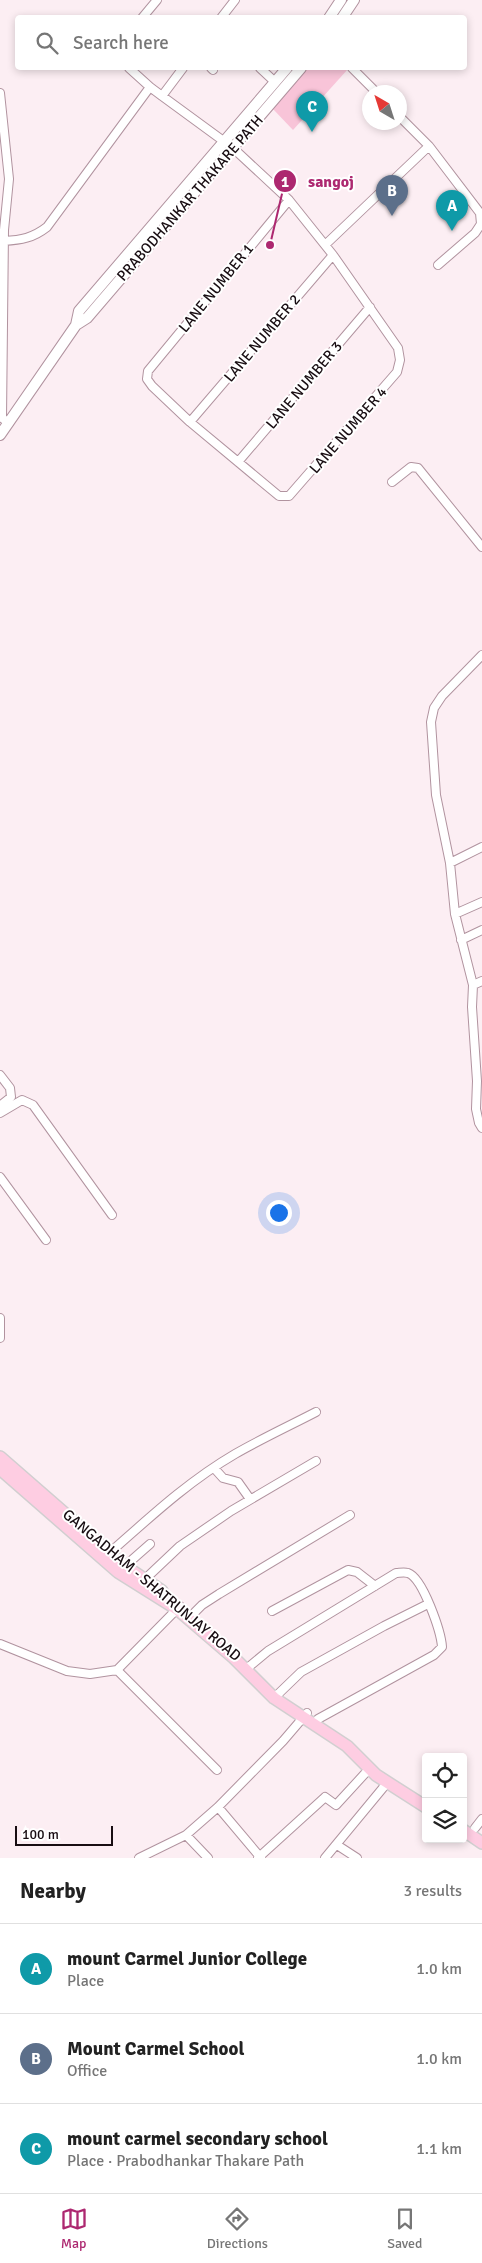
<!DOCTYPE html>
<html lang="en">
<head>
<meta charset="utf-8">
<style>
	:root { --surface:#fff; --page:#f2f2f2; --text:#222; --muted:#767676; --line:#e0e0e0; --accent:#ad2870 }
	body { margin:0; font-family:Signika,sans-serif; background:var(--page); color:var(--text) }
	.controls { position:absolute; right:15px; bottom:15px; display:grid; overflow:hidden; border-radius:5px; box-shadow:0 2px 8px #0003 }
	.controls button { width:45px; height:45px; display:grid; place-items:center; padding:0; border:0; border-bottom:1px solid var(--line); background:var(--surface); color:var(--text); font:25px sans-serif }
	.compass { position:absolute; left:362px; top:85px; width:45px; height:45px; border-radius:50%; background:var(--surface); box-shadow:0 2px 8px #0003; rotate:321deg }
	.scale { position:absolute; left:15px; bottom:12px; width:98px; box-sizing:border-box; padding-left:5px; border:2px solid #180d12; border-top:0; font-size:14px; line-height:18px; white-space:nowrap; color:#180d12; -webkit-text-stroke:4px #fff; paint-order:stroke }
	.you { position:absolute; left:278px; top:1212px; width:18px; height:18px; margin:-12px; border:4px solid #fff; border-radius:50%; background:#1a73e8; box-shadow:0 0 0 8px #1a73e833 }
	.badge { display:grid; place-items:center; width:32px; height:32px; border-radius:50%; background:var(--accent); color:#fff; font-size:16px; font-weight:700 }
	.pin { position:absolute; translate:-50% -41px; filter:drop-shadow(0 1px 2px #0008) }
	.pin::after { content:''; position:absolute; top:26px; width:18px; height:15px; background:inherit; clip-path:polygon(0 0,100% 0,50% 100%) }
	.list { margin:0; padding:0; list-style:none }
	h2 { display:flex; justify-content:space-between; align-items:center; height:65px; margin:0; padding:0 20px; font-size:21px }
	h2 small { font-size:16px; font-weight:400; color:var(--muted) }
	.list li { display:grid; grid-template-columns:32px 1fr auto; gap:15px; align-items:center; box-sizing:border-box; height:90px; padding:0 20px; border-top:1px solid var(--line) }
	.list b { display:block; font-size:19px; white-space:nowrap }
	.list p { margin:0; font-size:16px; white-space:nowrap; color:var(--muted) }
	.list em { font-size:16px; font-style:normal; color:var(--muted) }
	.icon { flex:none; width:28px; height:28px; fill:none; stroke:currentColor; stroke-width:2; stroke-linecap:round; stroke-linejoin:round }
	.map { position:relative; flex:none; width:482px; height:1858px; overflow:hidden }
	.search { position:absolute; background:var(--surface); box-shadow:0 2px 8px #0003; left:15px; right:15px; top:15px; height:55px; display:flex; align-items:center; gap:12px; box-sizing:border-box; padding:0 18px; border-radius:5px; color:var(--muted); font-size:19px }
	.sheet { height:335px; background:var(--surface) }
	nav { display:flex; justify-content:space-around; align-items:center; box-sizing:border-box; height:70px; border-top:1px solid var(--line); background:var(--surface); font-size:14px; color:var(--muted) }
	nav a { display:grid; justify-items:center; gap:2px }
	nav .on { color:var(--accent) }
	.map>svg:first-child { display:block }
	.green { fill:#f8c4d8 }
	.lines { fill:none; stroke-linecap:round; stroke-linejoin:round }
	.minor-casing { stroke:#b1939f; stroke-width:10 }
	.secondary-casing { stroke:#b1939f; stroke-width:12 }
	.primary-casing { stroke:#d1cfd0; stroke-width:14 }
	.minor { stroke:#fff; stroke-width:8 }
	.secondary { stroke:#fff; stroke-width:10 }
	.primary { stroke:#fecde2; stroke-width:11 }
	.labels { text-anchor:middle; stroke-width:4; stroke-linejoin:round; paint-order:stroke }
	.street-label { font-size:15px; fill:#180d12; stroke:#fff }
	.leader { fill:none; stroke:#ad2870; stroke-width:2 }
	.callout-dot { fill:#ad2870; stroke:#fff; stroke-width:2 }
	.mark-label { font-size:15px; text-anchor:middle; font-weight:bold; fill:#fff }
	.callout-label { font-size:16px; text-anchor:middle; font-weight:bold; fill:#ad2870; stroke:#fff; stroke-width:4; stroke-linejoin:round; paint-order:stroke }
</style>
</head>
<body>
<div class="map">
<svg width="482" height="1858" viewBox="0 0 482 1858">
	<rect width="100%" height="100%" fill="#fceef3"/>
	<path class="green" d="M307,68L348,69L293,130L273,109Z"/>
	<g class="lines">
		<g class="minor-casing">
			<path id="minor" d="M142,18L157,0
				M221,18L235,0
				M129,68L150,87
				M211,68L213,70
				M260,68L275,82
				M352,68L376,92
				M0,93L9,179L4,230L2,418L9,423
				M162,96L233,148L289,200L333,255L398,348L400,360L397,372L289,496H279L190,422L152,386L147,379L148,371L289,200
				M400,117L429,146L480,213L481,224L475,233L438,265
				M4,241C21,240 33,238 47,227L150,87L162,96L183,68
				M325,245L429,146
				M190,422L333,255
				M238,462L370,307
				M392,482L411,467L418,468L482,547
				M482,655L442,696L434,708L431,722L436,795L450,863L455,914L473,985L472,1007L477,1081L476,1109L479,1123L482,1128
				M450,863L482,847
				M455,914L482,902
				M461,940L482,930
				M473,985L482,981
				M0,1075L10,1088L11,1097L0,1106
				M0,1113L22,1100L33,1105L112,1215
				M0,1177L46,1240
				M0,1318V1338
				M214,1468L223,1478L238,1482L250,1499
				M106,1556C147,1520 187,1482 235,1454C261,1439 289,1426 316,1412
				M125,1566L150,1544
				M143,1581L180,1546L231,1511L316,1461
				M180,1606L117,1670L217,1770
				M272,1611L348,1570L357,1572L375,1586
				M188,1619L202,1605L219,1594L350,1515
				M0,1644L67,1671L90,1674L117,1670
				M245,1670L268,1651L396,1573C399,1573 404,1572 408,1573C423,1578 441,1632 442,1647L434,1655L318,1719
				M274,1698L301,1672L384,1626L428,1604
				M218,1807L261,1858
				M475,1828L482,1819
				M186,1835L208,1858
				M337,1845L357,1858
				M139,1858L186,1835L218,1807L283,1741L307,1713
				M258,1858L323,1799L325,1797L336,1805L370,1768
				M325,1858L387,1783"/>
		</g>
		<g class="secondary-casing">
			<path id="secondary" d="M329,18L341,0
				M342,18L354,0
				M76,325L87,318L301,68
				M0,435L76,325L79,311L287,68"/>
		</g>
		<g class="primary-casing">
			<path id="primary" d="M0,1457L125,1566L162,1591
				M0,1469L118,1572L177,1609L234,1658L274,1698L347,1746L376,1775L426,1807
				M463,1830L482,1843"/>
		</g>
		<use href="#minor" class="minor"/>
		<use href="#secondary" class="secondary"/>
		<use href="#primary" class="primary"/>
	</g>
	<g class="labels">
		<g class="street-label">
			<text transform="translate(190 198) rotate(-49)" y="5">PRABODHANKAR THAKARE PATH</text>
			<text transform="translate(216 288) rotate(-51)" y="5">LANE NUMBER 1</text>
			<text transform="translate(262 338) rotate(-50)" y="5">LANE NUMBER 2</text>
			<text transform="translate(304 385) rotate(-50)" y="5">LANE NUMBER 3</text>
			<text transform="translate(348 430) rotate(-49)" y="5">LANE NUMBER 4</text>
			<text transform="translate(152 1585) rotate(40)" y="5">GANGADHAM - SHATRUNJAY ROAD</text>
		</g>
	</g>
	<path class="leader" d="M270 245L285 181"/>
	<g class="callout-dot">
		<circle cx="270" cy="245" r="5"/>
		<circle cx="285" cy="181" r="12"/>
	</g>
	<g class="mark-label">
		<text x="285" y="187">1</text>
	</g>
	<g class="callout-label">
		<text x="331" y="187">sangoj</text>
	</g>
</svg>
<div class="controls">
<button><svg class="icon" aria-label="locate" viewBox="0 0 24 24"><circle cx="12" cy="12" r="6"/><path d="M12 2v4M12 18v4M2 12h4M18 12h4"/></svg></button>
<button><svg class="icon" aria-label="layers" viewBox="0 0 24 24"><path d="M12 4l9 5-9 5-9-5zM3 14l9 5 9-5"/></svg></button>
</div>
<svg class="compass" viewBox="-18 -18 36 36"><path d="M0-13l5 13h-10z" fill="#e53935"/><path d="M0 13l5-13h-10z" fill="#767676"/></svg>
<div class="scale">100 m</div>
<div class="you"></div>
<div class="pin badge" style="left:452px;top:231px;background:#0f9aa8">A</div>
<div class="pin badge" style="left:392px;top:216px;background:#5c6f8a">B</div>
<div class="pin badge" style="left:312px;top:132px;background:#0f9aa8">C</div>
<div class="search"><svg class="icon" aria-label="search" viewBox="0 0 24 24"><circle cx="10" cy="10" r="6"/><path d="M15 15l6 6"/></svg>Search here</div>
</div>
<section class="sheet">
<h2>Nearby<small>3 results</small></h2>
<ul class="list">
<li><span class="badge" style="background:#0f9aa8">A</span><div><b>mount Carmel Junior College</b><p>Place</p></div><em>1.0 km</em></li>
<li><span class="badge" style="background:#5c6f8a">B</span><div><b>Mount Carmel School</b><p>Office</p></div><em>1.0 km</em></li>
<li><span class="badge" style="background:#0f9aa8">C</span><div><b>mount carmel secondary school</b><p>Place · Prabodhankar Thakare Path</p></div><em>1.1 km</em></li>
</ul>
</section>
<nav>
<a class="on"><svg class="icon" aria-label="map" viewBox="0 0 24 24"><path d="M3 6l6-2 6 2 6-2v14l-6 2-6-2-6 2zM9 4v14M15 6v14"/></svg>Map</a>
<a><svg class="icon" aria-label="directions" viewBox="0 0 24 24"><path d="M12 3l9 9-9 9-9-9zM9 14v-3h6M13 9l2 2-2 2"/></svg>Directions</a>
<a><svg class="icon" aria-label="saved" viewBox="0 0 24 24"><path d="M7 4h10v16l-5-4-5 4z"/></svg>Saved</a>
</nav>
</body>
</html>
